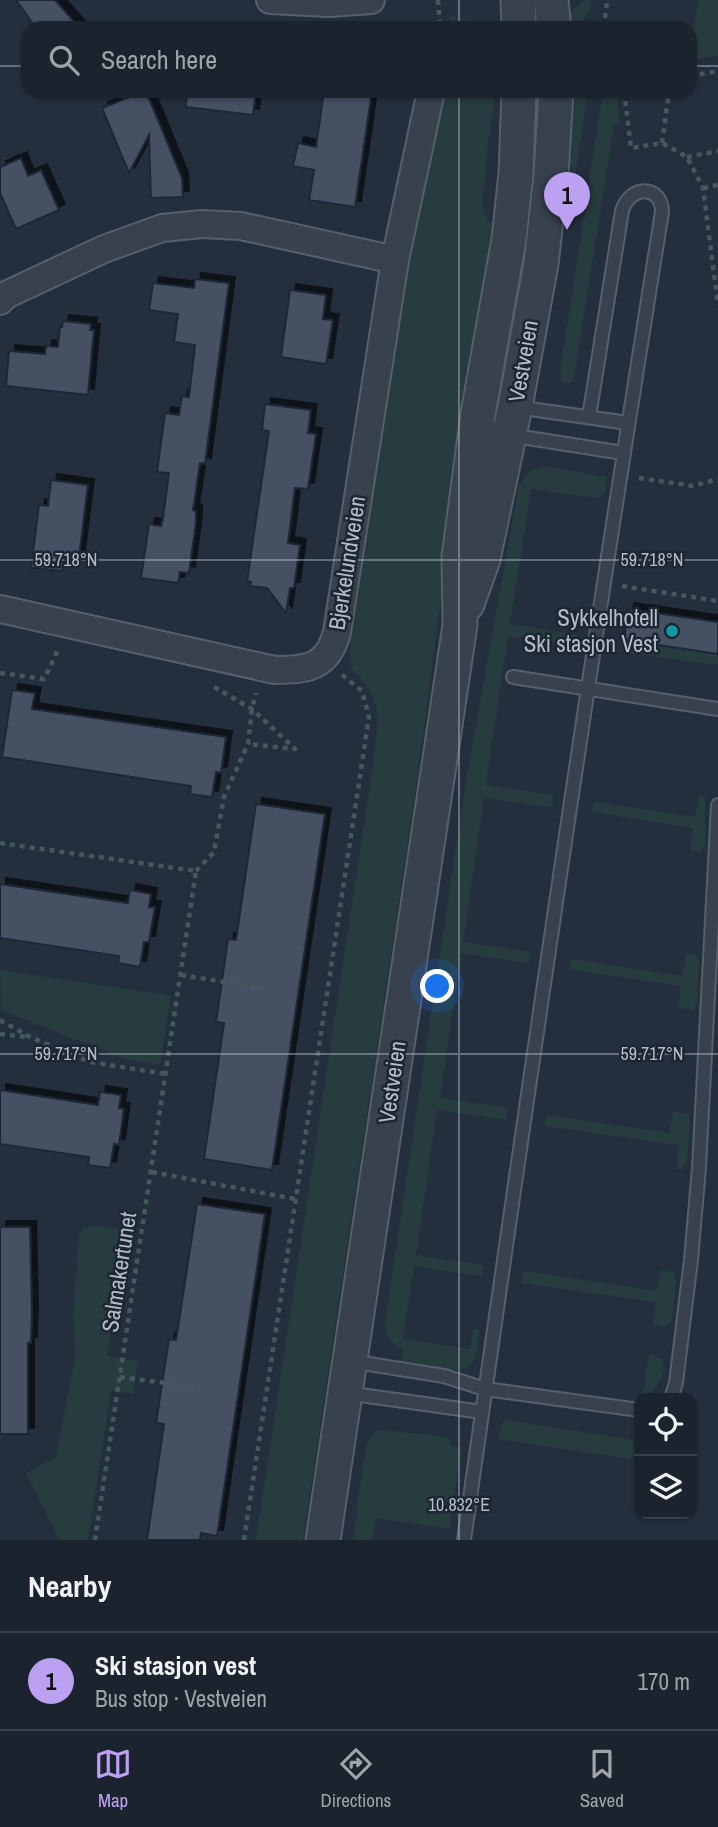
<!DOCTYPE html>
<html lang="en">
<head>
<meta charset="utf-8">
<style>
	:root { --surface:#1b232e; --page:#242b36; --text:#f1f3f6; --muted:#a0a4aa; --line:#39404a; --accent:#bca0f2 }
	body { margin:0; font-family:"Archivo Narrow",sans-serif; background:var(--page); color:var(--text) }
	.controls { position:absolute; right:21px; bottom:21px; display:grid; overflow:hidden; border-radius:14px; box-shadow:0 2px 5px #0004 }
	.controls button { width:63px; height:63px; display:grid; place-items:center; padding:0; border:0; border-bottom:2px solid var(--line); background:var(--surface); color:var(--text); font:35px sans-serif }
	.you { position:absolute; left:438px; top:987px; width:24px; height:24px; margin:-18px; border:5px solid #fff; border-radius:50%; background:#1a73e8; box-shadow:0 0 0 10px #1a73e833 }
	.badge { display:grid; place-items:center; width:46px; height:46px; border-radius:50%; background:var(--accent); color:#111; font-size:23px; font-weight:700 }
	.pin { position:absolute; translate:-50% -58px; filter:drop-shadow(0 2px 4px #0008) }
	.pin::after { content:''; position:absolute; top:37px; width:24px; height:21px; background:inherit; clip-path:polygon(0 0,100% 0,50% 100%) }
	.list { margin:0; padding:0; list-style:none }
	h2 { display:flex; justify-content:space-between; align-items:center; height:91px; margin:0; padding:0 28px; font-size:30px }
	h2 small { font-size:23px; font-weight:400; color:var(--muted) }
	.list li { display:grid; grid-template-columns:46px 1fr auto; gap:21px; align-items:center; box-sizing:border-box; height:98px; padding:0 28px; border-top:2px solid var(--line) }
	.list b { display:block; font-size:26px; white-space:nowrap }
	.list p { margin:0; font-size:23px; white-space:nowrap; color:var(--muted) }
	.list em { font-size:23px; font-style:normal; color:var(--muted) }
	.icon { flex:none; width:38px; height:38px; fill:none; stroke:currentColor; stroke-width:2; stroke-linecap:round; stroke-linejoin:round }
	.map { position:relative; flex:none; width:718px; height:1540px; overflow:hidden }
	.search { position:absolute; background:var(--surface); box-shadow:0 2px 5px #0004; left:21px; right:21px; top:21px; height:77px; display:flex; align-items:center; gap:18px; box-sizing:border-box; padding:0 24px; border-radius:21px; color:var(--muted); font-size:26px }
	.sheet { height:189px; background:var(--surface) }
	nav { display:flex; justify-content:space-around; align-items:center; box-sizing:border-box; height:98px; border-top:2px solid var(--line); background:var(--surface); font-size:19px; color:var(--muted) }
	nav a { display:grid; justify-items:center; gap:4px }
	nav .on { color:var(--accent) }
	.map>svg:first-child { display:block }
	.green { fill:#263c3f }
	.building { fill:#455162; stroke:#1f2835; stroke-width:2; filter:url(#shadow) }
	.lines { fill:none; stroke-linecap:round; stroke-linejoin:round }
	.service-casing { stroke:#565f6c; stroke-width:16 }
	.minor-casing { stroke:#565f6c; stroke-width:30 }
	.tertiary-casing { stroke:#565f6c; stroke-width:37 }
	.path { stroke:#44595c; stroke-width:4.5; stroke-dasharray:5 5; stroke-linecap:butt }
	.service { stroke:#38414e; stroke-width:12 }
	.minor { stroke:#38414e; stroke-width:26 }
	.tertiary { stroke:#38414e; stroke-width:33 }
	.ticks { fill:none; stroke:#b4bcc9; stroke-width:2; stroke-opacity:0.45 }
	.culture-dot { fill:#0f9aa8; stroke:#1d2633; stroke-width:2.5 }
	.labels { text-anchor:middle; stroke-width:5; stroke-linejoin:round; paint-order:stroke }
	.street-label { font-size:23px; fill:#b4bcc9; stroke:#1d2633 }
	.poi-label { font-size:23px; fill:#b4bcc9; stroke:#1d2633; text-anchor:end }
	.ticks-label { font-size:18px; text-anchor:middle; fill:#b4bcc9; stroke:#1d2633; stroke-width:5; stroke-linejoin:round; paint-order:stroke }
</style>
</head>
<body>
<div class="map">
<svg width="718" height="1540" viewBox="0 0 718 1540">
	<defs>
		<filter id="shadow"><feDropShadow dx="6" dy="-6" stdDeviation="0" flood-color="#0009"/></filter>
	</defs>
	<rect width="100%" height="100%" fill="#242f3e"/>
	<path class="green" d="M584,0H592C591,11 582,17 581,28H566C568,15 574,8 584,0Z
		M698,0H718V55L690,61Z
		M450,16L471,21L483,28H449Z
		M441,91H496L488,142L483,200L484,214L491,224L492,242L444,577L417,781L303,1540H256L375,751C378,708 383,701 351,668L349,633L410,257Z
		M566,91H588L574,185L567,144Z
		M603,91H616L620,122L614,125L574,378L571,383H566L561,380L560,372Z
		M548,467L607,477L605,493L598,498L531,489L510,624L577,635L575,646L508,636L486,785L553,795L552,807L484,798L463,942L530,952L529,963L461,953L440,1098L508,1108L505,1120L437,1110L416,1255L484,1265L482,1276L414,1266L403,1339L470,1349L473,1330L476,1328L479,1330C479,1340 478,1356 472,1364C463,1377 415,1363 400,1361L404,1349C390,1343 386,1338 385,1322L465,787L518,489C526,473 530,468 548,467Z
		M624,640L718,654V665L622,652Z
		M699,795L705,797V845L700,852L690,850L693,828L592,812L594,802L695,817Z
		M686,954L695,955L699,958V962L697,1002L694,1010L678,1008L681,986L569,969L570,959L682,976Z
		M0,970L171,996L160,1064L125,1059L1,1010Z
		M673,1111L689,1115L690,1119L687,1161L682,1169H676L679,1145L545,1126L547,1115L669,1133Z
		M89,1226L126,1229L107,1356L138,1361L133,1394L111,1391L88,1540H59L26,1473L56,1457L76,1352L73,1319L79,1235L83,1229Z
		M661,1270L673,1272L676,1278L672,1321L665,1327L653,1325L656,1302L521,1283L523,1271L657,1291Z
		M649,1354L662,1359C668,1372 657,1385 650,1396L642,1398Z
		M507,1420L639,1441V1460L497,1439L502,1422Z
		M378,1430H386L445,1437L450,1440L452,1446L462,1448L449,1529L376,1518L372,1540H353L365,1449L370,1438Z"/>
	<path class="building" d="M16,0H55L80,28H36Z
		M144,91H146L182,178L183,197L151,198L149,135L129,173L102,108Z
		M187,91H256L253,115L186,107Z
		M324,91H372L355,207L309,200L314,170L293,166L298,143L316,147Z
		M21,158L28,176L41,170L59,210L16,229L0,193V167Z
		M195,279L229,283L205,464L200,463L193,510L196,511V522L189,573L180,572L178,583L141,578L149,524L161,526L163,518L169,473L157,472L165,413L179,415L182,396L189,397L195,345L174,342L178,314L149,310L153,283L194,288Z
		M290,290L326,295L323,319L333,320L326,364L281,357Z
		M63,321L91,324L90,330H94L88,395L6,386L9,351L45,354L46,346L58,347L60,327H62Z
		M265,404L311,410L308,433L316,434L308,489L295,488L288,543L300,545L294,588H290L286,613L267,588L250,586L251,582L247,581L269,431L262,430Z
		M51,480L88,485L79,557L64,555L62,571L31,568L39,505L48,506Z
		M628,609L718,622V654L624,640Z
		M12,690L35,693L32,709L226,737L221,773L216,772L212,797L190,794L191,786L2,757Z
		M256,804L325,814L272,1170L204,1159L224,1023L216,1022L228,939L236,940Z
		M0,884L128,903L130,890L151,894L149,907H155L149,942H144L140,967L118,963L119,956L0,938Z
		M0,1090L98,1105L100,1092L121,1095L119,1108L124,1109L119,1145L114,1144L110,1168L88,1165L89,1157L0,1144Z
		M197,1204L265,1214L246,1342L217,1536L201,1533L200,1540H147L164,1424L156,1423L169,1339L176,1340Z
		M0,1227H30L32,1313L31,1343H28V1434H0Z"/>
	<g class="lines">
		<g class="service-casing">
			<path id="service" d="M516,407L628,423
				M481,417L491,428L509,435L623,453
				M513,677L718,709
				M350,1361L444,1376L485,1389L639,1410
				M346,1393L482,1412
				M671,1398L676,1383L691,1260L699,1168L718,805
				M464,1540C527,1097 591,654 662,212C662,185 630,184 622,211L589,417"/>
		</g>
		<g class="minor-casing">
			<path id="minor" d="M270,0L329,3L371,0
				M0,301L6,295L104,249L162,228L202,224L241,226L395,260
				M0,609L275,670C308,670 328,667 337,632L395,260L431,91"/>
		</g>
		<g class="tertiary-casing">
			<path id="tertiary" d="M518,0L519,28
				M551,0L554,28
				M467,604L483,559L515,407L541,264L551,175L556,91
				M323,1540L460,625L459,557L478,414L509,239L516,173L519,91"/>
		</g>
		<path class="path" d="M438,0L440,28
			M604,28L607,0
			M690,76L718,71
			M624,91L631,148L662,143L687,157L703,188L718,305
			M662,143L669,91
			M687,157L718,151
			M703,188L718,185
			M639,478L693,486L718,479
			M622,586L718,601
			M0,673L44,679L58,650
			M214,687L252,709L295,749L248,744
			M0,843L196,871L95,1540
			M196,871L214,852L224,797L248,744L252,709L256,693
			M181,975L267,989
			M0,1020L30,1037L90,1062L166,1074
			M0,1034L27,1037
			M152,1172L295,1199
			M120,1377L196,1387
			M244,1540L369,717L362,691L342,675"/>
		<use href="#service" class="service"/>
		<use href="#minor" class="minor"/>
		<use href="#tertiary" class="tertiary"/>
	</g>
	<path class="ticks" d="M459,0V28M0,66H28M690,66H718M459,91V1540M0,560H718M0,1054H718"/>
	<circle class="culture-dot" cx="672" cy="631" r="7"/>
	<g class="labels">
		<g class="street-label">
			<text transform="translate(523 361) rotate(-80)" y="8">Vestveien</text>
			<text transform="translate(347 563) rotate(-81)" y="8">Bjerkelundveien</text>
			<text transform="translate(392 1082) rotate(-82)" y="8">Vestveien</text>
			<text transform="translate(119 1272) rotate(-81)" y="8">Salmakertunet</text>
		</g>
		<g class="poi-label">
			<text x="658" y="626">Sykkelhotell<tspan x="658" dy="26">Ski stasjon Vest</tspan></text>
		</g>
	</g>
	<g class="ticks-label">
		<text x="66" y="566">59.718°N</text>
		<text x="652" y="566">59.718°N</text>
		<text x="66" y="1060">59.717°N</text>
		<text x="652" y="1060">59.717°N</text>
		<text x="459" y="1511">10.832°E</text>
	</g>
</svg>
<div class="controls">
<button><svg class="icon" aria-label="locate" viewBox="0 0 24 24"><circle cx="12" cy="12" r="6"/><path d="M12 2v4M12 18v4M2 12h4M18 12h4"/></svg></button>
<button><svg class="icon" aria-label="layers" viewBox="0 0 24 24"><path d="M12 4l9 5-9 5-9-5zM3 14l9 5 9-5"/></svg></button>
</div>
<div class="you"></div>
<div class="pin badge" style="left:567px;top:230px">1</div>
<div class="search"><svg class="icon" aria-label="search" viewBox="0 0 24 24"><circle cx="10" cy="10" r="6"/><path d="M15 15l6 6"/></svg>Search here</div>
</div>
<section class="sheet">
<h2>Nearby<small></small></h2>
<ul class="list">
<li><span class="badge">1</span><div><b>Ski stasjon vest</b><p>Bus stop · Vestveien</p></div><em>170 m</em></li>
</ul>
</section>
<nav>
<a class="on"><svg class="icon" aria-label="map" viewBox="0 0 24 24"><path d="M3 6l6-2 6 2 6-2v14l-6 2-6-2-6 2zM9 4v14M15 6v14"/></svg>Map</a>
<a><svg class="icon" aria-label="directions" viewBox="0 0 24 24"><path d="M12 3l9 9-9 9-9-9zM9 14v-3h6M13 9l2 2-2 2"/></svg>Directions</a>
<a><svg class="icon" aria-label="saved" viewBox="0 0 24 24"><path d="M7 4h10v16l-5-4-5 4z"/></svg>Saved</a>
</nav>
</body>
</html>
